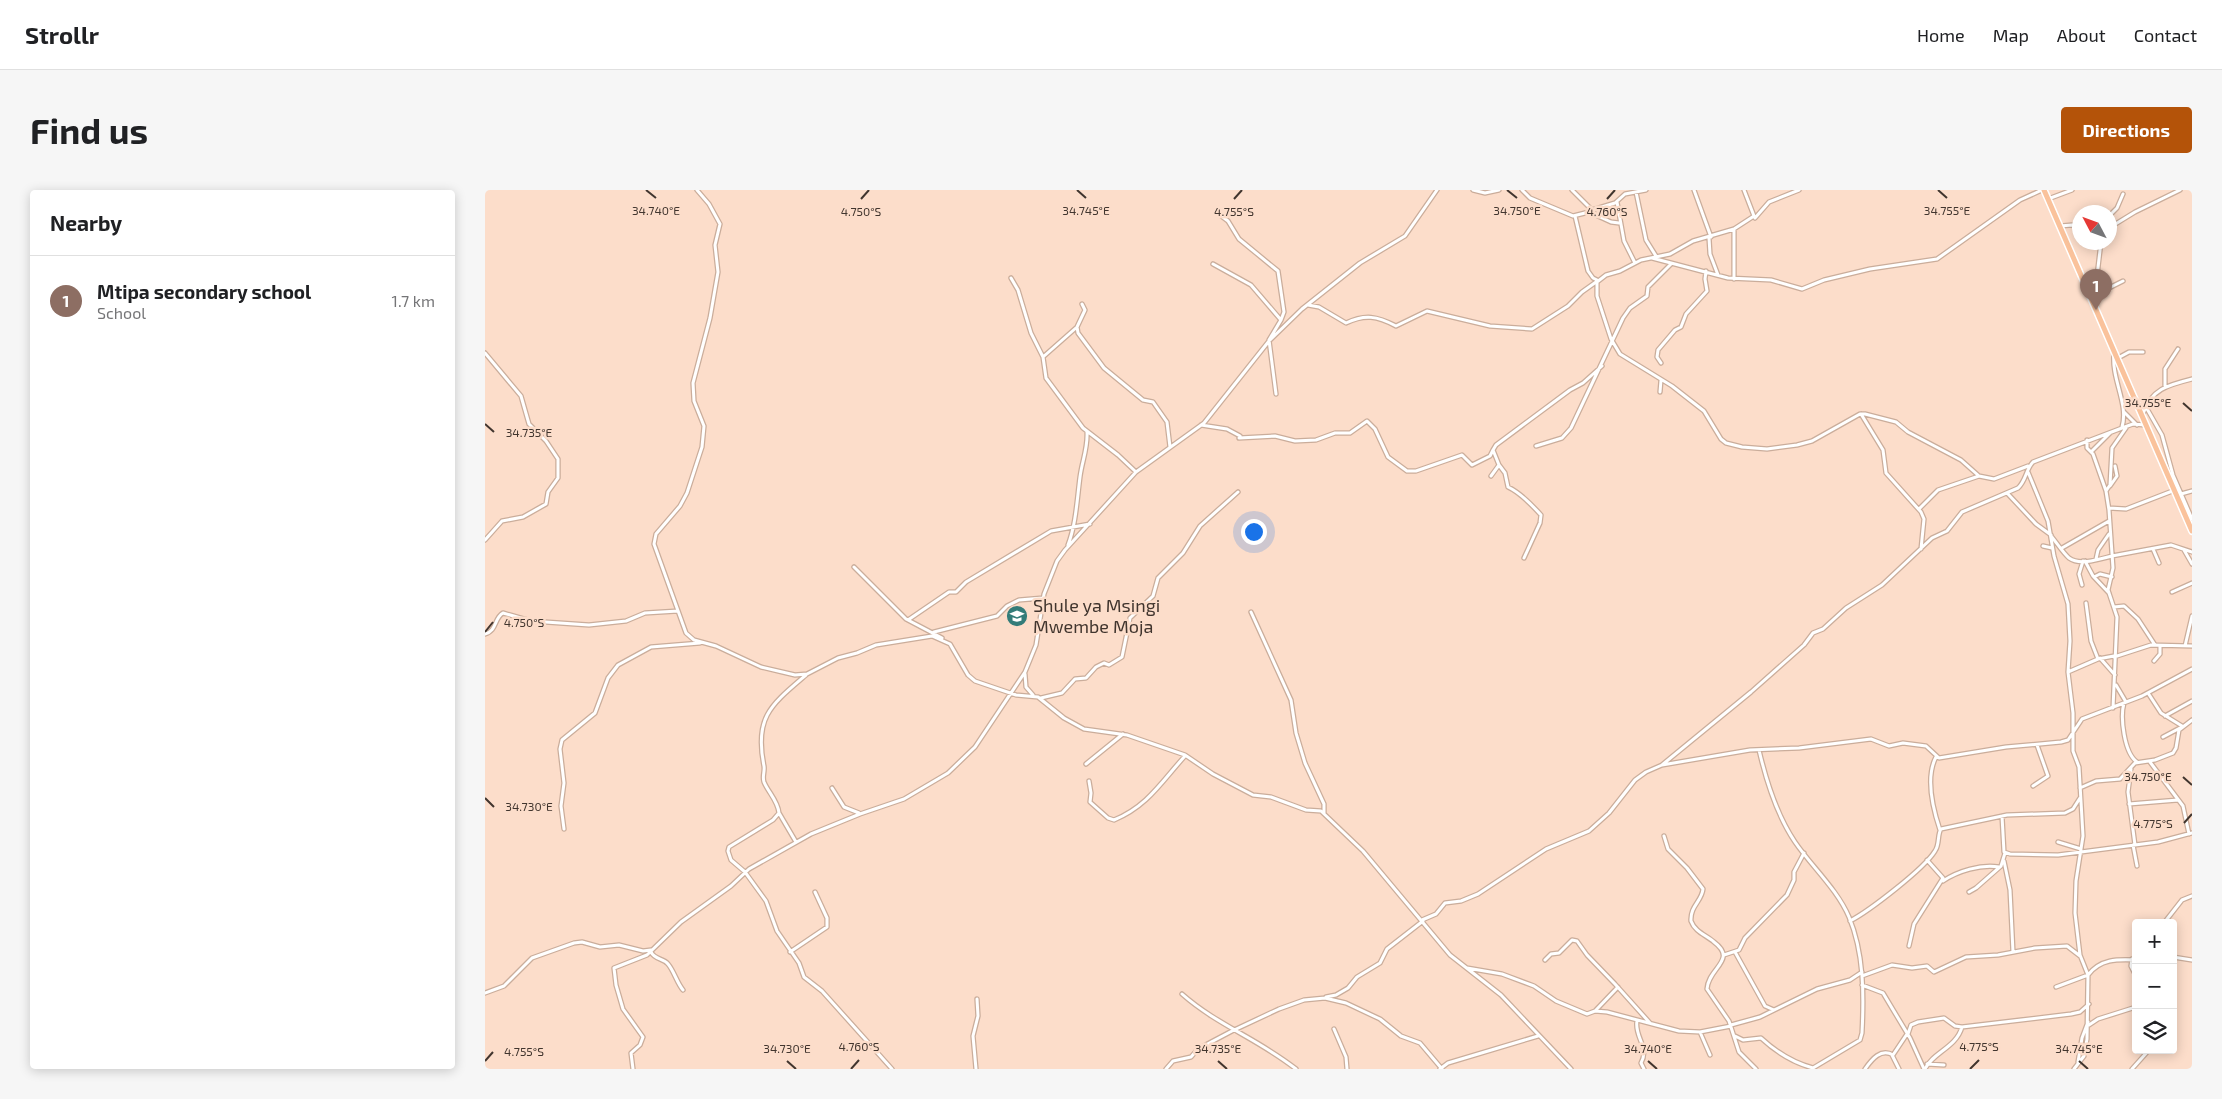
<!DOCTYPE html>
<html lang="en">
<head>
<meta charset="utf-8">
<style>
	:root { --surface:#fff; --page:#f6f6f6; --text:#202124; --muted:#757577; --line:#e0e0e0; --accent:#b45309 }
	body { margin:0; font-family:"Exo 2",sans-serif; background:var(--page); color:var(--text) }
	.controls { position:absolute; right:15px; bottom:15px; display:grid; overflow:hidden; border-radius:5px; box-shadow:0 2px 12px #0003 }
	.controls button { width:45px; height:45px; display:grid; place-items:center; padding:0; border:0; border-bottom:1px solid var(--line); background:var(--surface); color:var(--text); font:25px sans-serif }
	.compass { position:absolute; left:1587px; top:15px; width:45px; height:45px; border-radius:50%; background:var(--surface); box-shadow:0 2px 12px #0003; rotate:311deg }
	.you { position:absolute; left:768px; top:341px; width:18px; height:18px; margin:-12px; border:4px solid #fff; border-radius:50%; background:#1a73e8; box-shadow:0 0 0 8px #1a73e833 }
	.badge { display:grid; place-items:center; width:32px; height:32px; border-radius:50%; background:var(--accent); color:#fff; font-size:16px; font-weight:700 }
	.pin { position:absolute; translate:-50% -41px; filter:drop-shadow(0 1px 2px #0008) }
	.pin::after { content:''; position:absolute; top:26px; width:18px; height:15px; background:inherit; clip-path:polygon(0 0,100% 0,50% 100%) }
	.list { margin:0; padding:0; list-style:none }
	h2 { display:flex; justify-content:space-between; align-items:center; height:65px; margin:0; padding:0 20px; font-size:21px }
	h2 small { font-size:16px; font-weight:400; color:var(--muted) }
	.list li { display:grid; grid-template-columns:32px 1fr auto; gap:15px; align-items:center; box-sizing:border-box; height:90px; padding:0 20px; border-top:1px solid var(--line) }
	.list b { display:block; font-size:19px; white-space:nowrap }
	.list p { margin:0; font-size:16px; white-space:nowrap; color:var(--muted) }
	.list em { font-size:16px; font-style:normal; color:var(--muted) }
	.icon { flex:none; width:28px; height:28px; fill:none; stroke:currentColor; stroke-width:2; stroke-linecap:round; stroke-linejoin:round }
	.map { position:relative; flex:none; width:1707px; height:879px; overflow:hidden; border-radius:5px }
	header { display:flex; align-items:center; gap:30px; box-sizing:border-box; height:70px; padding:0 25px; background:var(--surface); border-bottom:1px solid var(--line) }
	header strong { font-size:24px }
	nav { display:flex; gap:28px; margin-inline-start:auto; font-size:18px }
	.intro { display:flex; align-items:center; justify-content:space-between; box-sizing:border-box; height:120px; padding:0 30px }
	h1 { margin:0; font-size:35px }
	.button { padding:12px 22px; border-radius:5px; background:var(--accent); color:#fff; font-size:18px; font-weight:700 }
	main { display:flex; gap:30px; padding:0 30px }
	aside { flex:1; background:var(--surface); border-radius:5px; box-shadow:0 2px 12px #0003 }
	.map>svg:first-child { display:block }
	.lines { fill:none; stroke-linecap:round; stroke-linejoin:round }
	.minor-casing { stroke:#caad9b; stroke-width:5.5 }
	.primary-casing { stroke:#fff; stroke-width:8 }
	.minor { stroke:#fff; stroke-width:3 }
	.primary { stroke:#fac29b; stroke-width:5 }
	.ticks { fill:none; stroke:#41352e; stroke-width:2 }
	.labels { text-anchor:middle; stroke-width:5; stroke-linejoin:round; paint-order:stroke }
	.poi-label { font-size:18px; fill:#41352e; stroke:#fcddca; text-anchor:start }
	.ticks-label { font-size:12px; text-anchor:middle; fill:#41352e; stroke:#fcddca; stroke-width:5; stroke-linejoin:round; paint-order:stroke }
</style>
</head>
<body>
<header>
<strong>Strollr</strong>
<nav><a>Home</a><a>Map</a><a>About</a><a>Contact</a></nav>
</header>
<div class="intro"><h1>Find us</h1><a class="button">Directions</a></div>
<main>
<aside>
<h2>Nearby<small></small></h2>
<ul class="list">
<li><span class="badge" style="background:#8d6e63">1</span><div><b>Mtipa secondary school</b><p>School</p></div><em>1.7 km</em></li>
</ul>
</aside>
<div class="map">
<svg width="1707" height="879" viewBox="0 0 1707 879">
	<rect width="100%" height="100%" fill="#fcddca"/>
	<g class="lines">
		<g class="minor-casing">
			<path id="minor" d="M212,0L224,14L235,34L230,55L233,82L225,128L208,193L209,211L219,236L217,257L202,303L195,316L171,344L169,354L201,443L209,450L231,456L276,477L310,485L322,484L353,468L372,463L391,455L447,446L465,454L483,485L490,491L531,505L553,507L579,528L599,539L642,545L700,565L728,584L768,605L786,607L821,620L836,621L878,661L965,765L1016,805L1086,879
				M988,0L1000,3L1014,0
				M1037,0L1045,8L1088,26L1104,22L1126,32L1134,33
				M1087,0L1107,20L1130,13L1140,4L1161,0
				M1209,0L1226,47
				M1259,0L1269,26L1249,39L1208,51L1185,64L1156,70L1135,81L1121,85L1112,92V106L1126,149L1135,164L1187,196L1219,221L1236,249L1241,253L1257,257L1282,259L1312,255L1327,251L1375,224H1380L1411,232L1423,242L1476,270L1494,286
				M1151,2L1161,50L1171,66
				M1563,9L1587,0
				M1132,12L1139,51L1150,73
				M735,25L743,31L754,49L793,81L799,122L796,130
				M1090,26L1103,81L1108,88L1112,90
				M1624,26L1632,18L1638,4
				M1270,28L1284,12L1314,0
				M1575,36L1587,35L1594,39
				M1624,38L1650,22L1695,0
				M1249,39V89
				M1224,48L1225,64L1233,85
				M1167,68L1243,88L1286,90L1317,99L1339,90L1385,79L1452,69L1535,10L1557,0
				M728,74L766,95L796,130L784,150L791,204
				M526,88L533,100L546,143L558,167L561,188L598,238L633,265L651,282
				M1601,96L1609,94L1612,86L1616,52
				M1606,107L1638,91
				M823,115L834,117L861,133C880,124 892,126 911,136L942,121L1005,136L1047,139L1083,116L1097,102L1111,92
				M592,137L593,143L619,178L658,210L668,212L682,232L685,257
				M0,163L36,206L44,234L61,251L73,269V288L63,302L61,314L38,327L17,331L0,350
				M1629,163C1626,189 1644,214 1637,237
				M558,167L592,137L600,120L597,114
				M1633,168L1644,162H1658
				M1176,173L1172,167L1173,160L1190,140L1196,137L1201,124L1222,101L1220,89L1221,81
				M1680,196V179L1693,159
				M1175,202L1176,190
				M1661,217L1677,245L1688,285L1707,329
				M1639,222L1652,235
				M1376,224L1398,260L1401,283L1436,322L1439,329L1436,359
				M1658,224C1666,199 1683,195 1707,189
				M716,235L742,239L755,246
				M754,248L790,246L810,251L831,250L850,243H865L882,231L890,239L903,267L922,281H931L977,265L987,275L1005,266L1008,260
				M1602,250V258L1608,264L1621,301L1624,320L1628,378L1623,400L1632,427L1628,518
				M1051,256L1077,248L1086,238L1138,128L1145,118L1162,106L1163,97L1186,74
				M1606,262L1625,243
				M1014,275L1020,283L1023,297C1034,302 1047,315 1056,325L1055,333L1039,368
				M1543,282L1563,331L1569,366L1583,414L1585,451L1583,482L1588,523V561L1594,577L1598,646L1591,691L1590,723L1595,765L1603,785L1571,797
				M1006,286L1014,275L1008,260L1011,255L1085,200L1098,193L1117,176
				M1625,296L1632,286L1630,276
				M1621,301L1625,295L1627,258L1641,238
				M1523,304L1551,334L1566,345
				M1696,304L1707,301
				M1624,318L1641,319L1690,300
				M1434,319L1453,300L1494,286L1509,289L1543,276
				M1566,346C1572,353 1578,363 1584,368C1595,376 1615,369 1627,366
				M583,355C591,334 592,310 595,287C597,271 603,258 602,242
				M1558,356L1567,358
				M1577,358L1624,331
				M1668,359L1674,373
				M1699,360L1707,374
				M1627,366L1686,355L1707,362
				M1611,369L1613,360L1624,344
				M1600,371L1608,386L1624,403
				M369,377L421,429L457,448
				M1609,387L1615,384L1627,387
				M1597,395L1594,384L1598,371
				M1687,402L1707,393
				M1601,413L1606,451L1613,469
				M1629,417L1639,416L1653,429L1670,455
				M766,422L806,510L811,543L820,573L839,614V623
				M423,430L464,402H471L481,392L566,341L605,334
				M449,442L512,426L522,416L534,410L558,408
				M0,444C12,441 9,428 18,423L46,431L104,435L141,431L160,423L193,421
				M1700,456L1707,426
				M1629,467L1666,455L1707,456
				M1615,468L1630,485
				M1669,471L1675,464V456
				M1583,482L1613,469L1629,466
				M540,484L541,497L548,505
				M321,485C286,515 269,527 279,576C280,582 277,586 279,592C283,602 293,611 294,623L288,630L244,657L243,661L246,670L260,682L281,711L292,741L314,773L319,787L337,801L407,879
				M1631,495L1641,512
				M1663,503L1676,523L1697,536
				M556,508L577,503L590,489L601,488L611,477L619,473L624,475L637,467L645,428L668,406L673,388L698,363L715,336L753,302
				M1639,513C1635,527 1639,563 1652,572
				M1680,526L1707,511
				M1678,547L1695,538
				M1451,567C1440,588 1448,619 1455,640
				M1665,572L1698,616L1704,644
				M601,574L638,544
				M1177,575L1266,502L1319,455L1328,443L1338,439L1361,418L1397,395L1447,348L1462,341L1477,322L1533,298C1541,291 1541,279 1548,272L1637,238L1648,234L1660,235
				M1646,579L1643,602L1650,655
				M604,591L606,603L605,612L623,628L629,630C663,616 677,591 700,566
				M1548,596L1563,586L1552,555
				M347,598L359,617L374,623
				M1595,598L1611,591L1635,589L1650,573L1670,570L1688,563L1691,558L1694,540L1707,530
				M1644,614L1693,610
				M294,623L311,652
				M1517,626L1519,662L1525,664L1573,665L1673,652L1707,643
				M79,639L76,616L79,593L75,559L77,550L110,523L123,488L133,475L166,457L215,453
				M1179,646L1183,659L1202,678L1218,699C1217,711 1205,716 1206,731C1210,742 1221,745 1229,752C1253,770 1223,778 1222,799L1244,831L1254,862L1271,879
				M1573,652L1596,659
				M1648,655L1652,676
				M1519,671L1525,700L1528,762
				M1458,691C1473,681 1496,674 1514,677
				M1484,702L1491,698L1516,676L1520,663
				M937,730L951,724L960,713L976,711L993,704L1061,659L1104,641L1124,623L1150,590L1161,582L1177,575L1265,560L1314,558L1386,549L1404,556L1418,553L1441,556L1454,568L1521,557L1576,552L1583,550L1597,529L1657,506L1707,479
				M1365,731C1384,721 1439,679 1450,661C1455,654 1452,645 1456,639L1522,625L1580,623L1588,619L1595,608
				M1679,733L1697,710L1707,706
				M1424,756L1429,734L1458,688L1442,670
				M166,762C170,770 178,768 183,774C189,781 192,793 198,800
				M305,762L342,737V728L330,702
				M1250,762L1280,816L1289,820
				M1239,765L1254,760L1260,748L1302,705L1309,690V682L1319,663
				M1688,767L1707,770
				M1647,769L1646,776L1651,786
				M1060,770L1066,764L1074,763L1087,750L1092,751L1102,765L1130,794L1165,833
				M982,778L1017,784L1049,796L1071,811L1102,824L1110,821L1122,822L1194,841L1215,842L1246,836
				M1377,786L1407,775L1427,778L1442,776L1449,782L1481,767L1513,765L1550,758L1582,756L1595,766
				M1377,795L1398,803L1425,848L1439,879
				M0,803L19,796L47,768L89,753L97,752L115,757L134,755L158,761L166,760
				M697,804C732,835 775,850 811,879
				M841,807L851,805L863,798L872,787L895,773L902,759L938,731
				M1111,820L1133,797
				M1152,831C1149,847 1165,857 1156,873L1159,879
				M1246,835L1275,827L1332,799L1365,790L1377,782
				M1604,835L1613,829L1651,817
				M849,839L861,867L862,879
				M1215,842L1225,865
				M1423,844L1426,835L1433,832L1459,828L1470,836L1477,837L1586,824L1595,822L1604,814
				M1250,846L1258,850L1276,848C1290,861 1309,873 1328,878L1375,850L1377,843C1379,804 1379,763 1364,727C1352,699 1327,677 1310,652C1293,627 1281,590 1274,560
				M1407,865L1414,879
				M1593,872L1597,848L1603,832
				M1442,874L1459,875
				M148,879L146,863L155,855L158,847L138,819L131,795L129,778L162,765L196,732L246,696L264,679L326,644L375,624L419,609L463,583L490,557L540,482L551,455L559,404L572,371L580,360L651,282L719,233L784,151L817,119L875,73L920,46L952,0
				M491,879L488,846L493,826L492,809
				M681,879L688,871L706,867L713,859L747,841L794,819L819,810L840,808L861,813L895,829L916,846L935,853L957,879
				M955,879L963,873L1053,846
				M1380,879C1387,869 1396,858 1408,865L1422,844
				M1440,879C1448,862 1471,858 1477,837
				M1589,879L1599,866L1602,849L1603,785C1615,769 1632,769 1651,770
				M1647,879L1664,860"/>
		</g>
		<g class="primary-casing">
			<path id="primary" d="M1559,0L1707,341"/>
		</g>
		<use href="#minor" class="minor"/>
		<use href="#primary" class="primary"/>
	</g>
	<path class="ticks" d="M161,0L171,8M592,0L601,8M1022,0L1032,8M1453,0L1462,8M376,9L384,0M749,9L757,0M1122,9L1130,0M1698,213L1707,221M0,234L9,242M0,442L8,432M1698,587L1707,595M0,608L9,617M1699,633L1707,624M0,871L8,862M302,871L311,879M733,871L742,879M1163,871L1172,879M1594,871L1603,879M366,879L374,870M1485,879L1494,870"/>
	<defs>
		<g id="school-disc" transform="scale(1.125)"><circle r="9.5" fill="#337c79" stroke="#fcddca"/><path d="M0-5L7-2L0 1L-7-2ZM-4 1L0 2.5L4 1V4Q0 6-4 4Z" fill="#fff"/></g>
	</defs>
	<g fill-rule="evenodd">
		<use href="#school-disc" x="532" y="426"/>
	</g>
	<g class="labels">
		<g class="poi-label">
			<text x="548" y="422">Shule ya Msingi<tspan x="548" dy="21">Mwembe Moja</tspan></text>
		</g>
	</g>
	<g class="ticks-label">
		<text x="171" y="25">34.740°E</text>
		<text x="1032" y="25">34.750°E</text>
		<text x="1462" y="25">34.755°E</text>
		<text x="601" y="25">34.745°E</text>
		<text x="376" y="26">4.750°S</text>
		<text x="749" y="26">4.755°S</text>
		<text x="1122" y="26">4.760°S</text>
		<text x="1663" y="217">34.755°E</text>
		<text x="44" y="247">34.735°E</text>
		<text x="39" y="437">4.750°S</text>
		<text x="1663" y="591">34.750°E</text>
		<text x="44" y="621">34.730°E</text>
		<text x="1668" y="638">4.775°S</text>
		<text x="374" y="861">4.760°S</text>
		<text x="1494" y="861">4.775°S</text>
		<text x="302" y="863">34.730°E</text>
		<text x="733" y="863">34.735°E</text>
		<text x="1163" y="863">34.740°E</text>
		<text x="1594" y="863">34.745°E</text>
		<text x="39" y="866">4.755°S</text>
	</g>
</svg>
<div class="controls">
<button>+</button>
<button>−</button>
<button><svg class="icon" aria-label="layers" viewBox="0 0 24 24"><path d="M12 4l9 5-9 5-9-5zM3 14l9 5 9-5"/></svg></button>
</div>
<svg class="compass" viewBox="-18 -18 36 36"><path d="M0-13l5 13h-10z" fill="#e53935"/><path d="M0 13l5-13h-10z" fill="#757577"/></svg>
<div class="you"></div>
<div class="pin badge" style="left:1611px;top:120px;background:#8d6e63">1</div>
</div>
</main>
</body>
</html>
